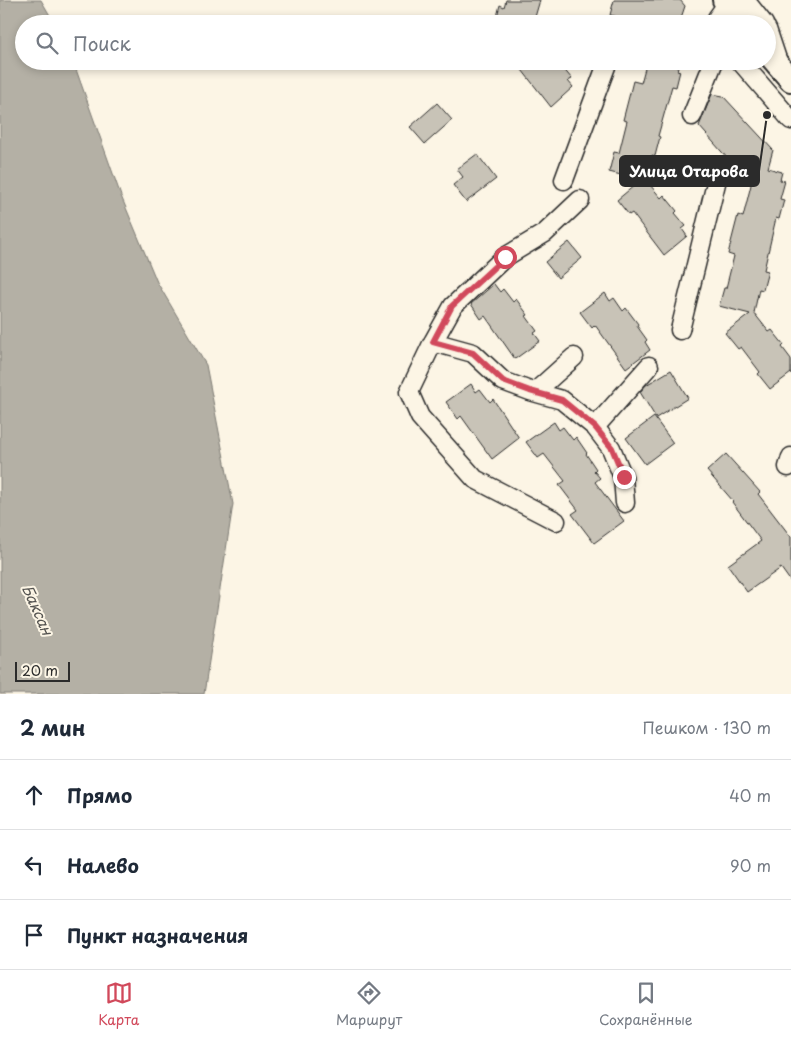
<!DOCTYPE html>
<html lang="ru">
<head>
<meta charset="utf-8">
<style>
	:root { --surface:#fff; --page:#f2f2f3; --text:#1f2937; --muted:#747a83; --line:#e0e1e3; --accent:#d1495b }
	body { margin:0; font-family:"Playpen Sans",sans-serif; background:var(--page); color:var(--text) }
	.scale { position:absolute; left:15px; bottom:12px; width:55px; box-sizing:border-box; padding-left:5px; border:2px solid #2b2b2b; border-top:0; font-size:14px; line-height:18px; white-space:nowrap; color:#2b2b2b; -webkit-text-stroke:4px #fcf5e5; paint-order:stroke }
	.stop { position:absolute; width:15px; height:15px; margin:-11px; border:4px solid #d1495b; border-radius:50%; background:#fff }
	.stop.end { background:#d1495b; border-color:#fff; box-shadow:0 1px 5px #0008 }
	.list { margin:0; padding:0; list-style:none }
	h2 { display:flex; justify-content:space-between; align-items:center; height:65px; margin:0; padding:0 20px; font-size:21px }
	h2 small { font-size:16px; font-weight:400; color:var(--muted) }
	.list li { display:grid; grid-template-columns:32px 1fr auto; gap:15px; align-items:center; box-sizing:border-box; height:70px; padding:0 20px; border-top:1px solid var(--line) }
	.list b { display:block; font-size:19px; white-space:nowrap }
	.list em { font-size:16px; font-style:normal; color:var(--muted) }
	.icon { flex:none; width:28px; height:28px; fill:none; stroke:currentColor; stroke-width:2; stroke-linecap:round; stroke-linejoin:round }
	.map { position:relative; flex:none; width:791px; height:694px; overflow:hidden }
	.search { position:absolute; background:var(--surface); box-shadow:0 2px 8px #0003; left:15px; right:15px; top:15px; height:55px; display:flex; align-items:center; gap:12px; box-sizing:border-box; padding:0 18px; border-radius:28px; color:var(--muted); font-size:19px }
	.sheet { height:275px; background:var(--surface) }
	nav { display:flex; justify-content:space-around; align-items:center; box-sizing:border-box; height:70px; border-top:1px solid var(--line); background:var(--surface); font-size:14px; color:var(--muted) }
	nav a { display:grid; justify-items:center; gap:2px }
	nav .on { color:var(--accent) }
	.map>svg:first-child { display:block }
	.water { fill:#b4b0a5; stroke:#7d7b74 }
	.building { fill:#c8c3b7; stroke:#2b2b2b }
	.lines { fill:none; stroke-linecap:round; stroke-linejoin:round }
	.minor-casing { stroke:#2b2b2b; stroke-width:21 }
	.major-casing { stroke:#2b2b2b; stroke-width:26 }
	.minor { stroke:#fcf5e5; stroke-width:18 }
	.major { stroke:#fcf5e5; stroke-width:22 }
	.route { stroke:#d1495b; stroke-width:6 }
	.labels { text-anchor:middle; stroke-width:4; stroke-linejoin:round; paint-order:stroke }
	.water-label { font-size:15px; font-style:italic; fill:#545350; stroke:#fcf5e5 }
	.leader { fill:none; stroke:#2b2b2b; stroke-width:2 }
	.callout-dot { fill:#2b2b2b; stroke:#fcf5e5; stroke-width:2 }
	.callout { fill:#2b2b2b; stroke:#2b2b2b; stroke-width:2 }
	.callout-label { font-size:15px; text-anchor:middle; font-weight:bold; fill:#fff }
</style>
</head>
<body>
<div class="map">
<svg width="791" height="694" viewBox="0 0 791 694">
	<rect width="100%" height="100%" fill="#fcf5e5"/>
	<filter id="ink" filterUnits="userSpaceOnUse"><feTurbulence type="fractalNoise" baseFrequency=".02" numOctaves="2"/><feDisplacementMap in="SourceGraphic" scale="10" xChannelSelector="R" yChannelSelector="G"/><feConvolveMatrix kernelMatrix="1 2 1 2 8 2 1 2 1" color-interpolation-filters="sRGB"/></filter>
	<g filter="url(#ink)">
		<path class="water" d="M0,0H41L55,24H24V61H73L121,196L157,282L206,365L233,504L204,694H0Z"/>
		<path class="building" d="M506,0H540L533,24H495L500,5L504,7Z
			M614,0H680L685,6L679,24H616L618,17L610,15Z
			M515,61H557L572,79L568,81L573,87L551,107Z
			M647,61H680L677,70L680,71L676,87L672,86L658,136L660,137L655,156L652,155L645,179L661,198L664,195L677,211L675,213L686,226L682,229L687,236L664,255L632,213L629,215L617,200L641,180L609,172L614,152L619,153L627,121L623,120L633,81L641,83Z
			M712,94L723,96L773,150L768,168L782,172L780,180L785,181L780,199L784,200L779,219L776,218L764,270L768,271L763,290L759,289L754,313L769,332L772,330L784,345L782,347L791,359V373L770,389L758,374L760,372L741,347L738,349L725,333L750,314L719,306L724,288H726L734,256L728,254L738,215L743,217L751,185L699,126Z
			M437,103L452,120L425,144L410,127Z
			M477,154L496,179L466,202L453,185L463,177L457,169Z
			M569,242L582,258L558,278L545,262Z
			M494,284L500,292L503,289L513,302L516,299L528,315L526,316L537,331L534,333L540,341L515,359L485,316L481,319L471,304Z
			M605,293L610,301L614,298L623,311L626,308L638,324L637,326L647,340L645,342L650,350L626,368L595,325L592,328L580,312Z
			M671,370L688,398L656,418L640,392L646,385Z
			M471,384L476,392L480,389L490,402L493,399L519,438L492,459L461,416L458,419L446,402Z
			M654,417L673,443L645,464L626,438Z
			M554,422L559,430L563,427L573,440L576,437L587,453L586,454L596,469L594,471L600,478L595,482L624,521L594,543L572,514L578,510L559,485L565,481L544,454L538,458L526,442Z
			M726,454L760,492L758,494L791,537V582L781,568L747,592L728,565L761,541L732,502L733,501L707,471Z"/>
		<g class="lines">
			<g class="minor-casing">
				<path id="minor" d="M745,0L764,24
					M717,24V18L727,4
					M767,29L779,65
					M740,61L791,120
					M692,116L714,61
					M564,180L608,61
					M680,330L719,171
					M433,342L473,353L503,381L530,391L562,400L595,427L649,366
					M535,392L574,357
					M595,427L611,448L623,477L625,503
					M788,467L791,457
					M556,521L475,479L420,417L409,392L433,342L453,306L505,257L545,233L580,200"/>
			</g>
			<g class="major-casing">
				<path id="major" d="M724,0L743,24
					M767,52L791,80"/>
			</g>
			<use href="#minor" class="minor"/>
			<use href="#major" class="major"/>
		</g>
	</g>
	<g class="lines" filter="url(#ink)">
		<path class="route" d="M505,257L452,306L433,342L473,353L503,381L530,391L562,400L595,427L612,448L624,477"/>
	</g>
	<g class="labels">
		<g class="water-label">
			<text transform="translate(37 610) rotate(66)" y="5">Баксан</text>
		</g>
	</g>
	<path class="leader" d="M767 115L759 171"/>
	<circle class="callout-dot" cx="767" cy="115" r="5"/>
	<rect class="callout" x="620" y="156" width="139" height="30" rx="5"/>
	<g class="callout-label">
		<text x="689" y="177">Улица Отарова</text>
	</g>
</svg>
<div class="scale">20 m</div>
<div class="stop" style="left:505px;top:257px"></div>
<div class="stop end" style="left:624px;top:477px"></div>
<div class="search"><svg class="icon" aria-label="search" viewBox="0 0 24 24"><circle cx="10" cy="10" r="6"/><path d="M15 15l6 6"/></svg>Поиск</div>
</div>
<section class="sheet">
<h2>2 мин<small>Пешком · 130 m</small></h2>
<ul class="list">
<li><svg class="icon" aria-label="ahead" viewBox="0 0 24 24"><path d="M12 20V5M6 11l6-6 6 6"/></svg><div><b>Прямо</b></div><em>40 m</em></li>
<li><svg class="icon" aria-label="left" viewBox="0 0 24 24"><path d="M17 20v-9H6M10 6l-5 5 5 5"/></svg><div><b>Налево</b></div><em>90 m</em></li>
<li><svg class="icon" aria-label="arrive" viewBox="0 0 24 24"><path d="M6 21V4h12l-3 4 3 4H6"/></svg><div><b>Пункт назначения</b></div></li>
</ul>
</section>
<nav>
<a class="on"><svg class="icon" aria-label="map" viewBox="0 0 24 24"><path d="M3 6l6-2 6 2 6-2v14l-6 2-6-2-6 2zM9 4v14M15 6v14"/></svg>Карта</a>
<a><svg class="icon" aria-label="directions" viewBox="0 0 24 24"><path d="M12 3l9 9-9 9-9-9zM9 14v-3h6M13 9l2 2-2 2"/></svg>Маршрут</a>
<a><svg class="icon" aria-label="saved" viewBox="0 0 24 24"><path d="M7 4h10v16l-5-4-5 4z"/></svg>Сохранённые</a>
</nav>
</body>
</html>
